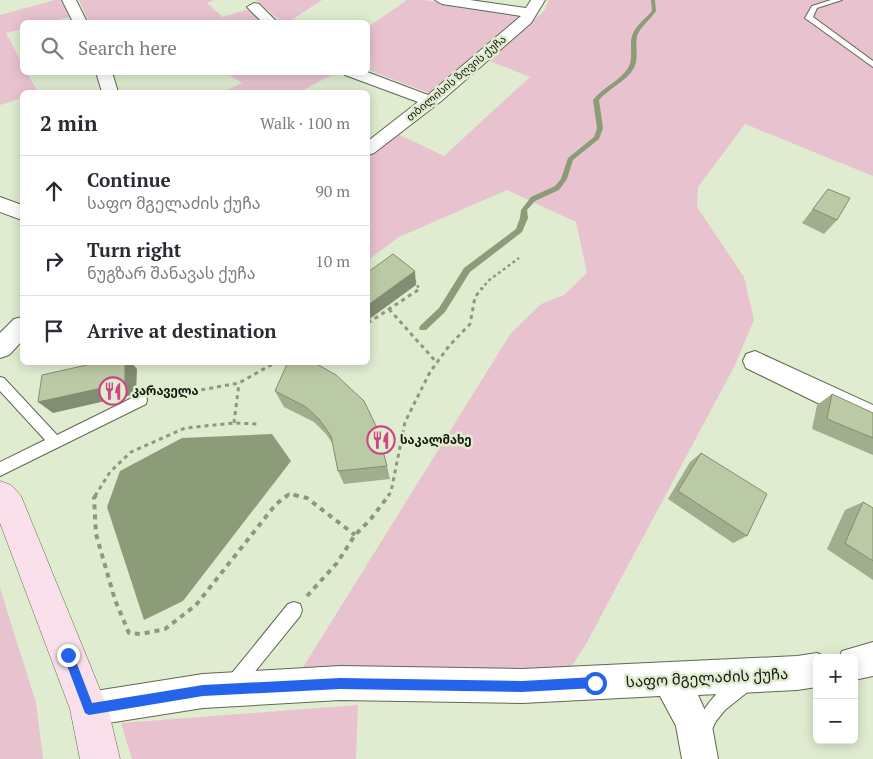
<!DOCTYPE html>
<html lang="en">
<head>
<meta charset="utf-8">
<style>
	:root { --surface:#fff; --page:#f7f7f7; --text:#2b2b33; --muted:#7c7c81; --line:#e1e1e2 }
	body { margin:0; font-family:"PT Serif","Noto Sans Georgian",serif; background:var(--page); color:var(--text) }
	.controls { position:absolute; right:15px; bottom:15px; display:grid; overflow:hidden; border-radius:8px; box-shadow:0 2px 12px #0003 }
	.controls button { width:45px; height:45px; display:grid; place-items:center; padding:0; border:0; border-bottom:1px solid var(--line); background:var(--surface); color:var(--text); font:25px sans-serif }
	.stop { position:absolute; width:15px; height:15px; margin:-11px; border:4px solid #2563eb; border-radius:50%; background:#fff }
	.stop.end { background:#2563eb; border-color:#fff; box-shadow:0 1px 5px #0008 }
	.list { margin:0; padding:0; list-style:none }
	h2 { display:flex; justify-content:space-between; align-items:center; height:65px; margin:0; padding:0 20px; font-size:21px }
	h2 small { font-size:16px; font-weight:400; color:var(--muted) }
	.list li { display:grid; grid-template-columns:32px 1fr auto; gap:15px; align-items:center; box-sizing:border-box; height:70px; padding:0 20px; border-top:1px solid var(--line) }
	.list b { display:block; font-size:19px; white-space:nowrap }
	.list p { margin:0; font-size:16px; white-space:nowrap; color:var(--muted) }
	.list em { font-size:16px; font-style:normal; color:var(--muted) }
	.icon { flex:none; width:28px; height:28px; fill:none; stroke:currentColor; stroke-width:2; stroke-linecap:round; stroke-linejoin:round }
	.map { position:relative; flex:none; width:873px; height:759px; overflow:hidden }
	.search { position:absolute; background:var(--surface); box-shadow:0 2px 12px #0003; left:20px; top:20px; width:350px; height:55px; display:flex; align-items:center; gap:12px; box-sizing:border-box; padding:0 18px; border-radius:8px; color:var(--muted); font-size:19px }
	.panel { position:absolute; background:var(--surface); box-shadow:0 2px 12px #0003; left:20px; top:90px; width:350px; height:275px; border-radius:8px }
	.map>svg:first-child { display:block }
	.green { fill:#e8c3cf }
	.water { fill:#8c9b78 }
	.lines { fill:none; stroke-linecap:round; stroke-linejoin:round }
	.stream { fill:#8c9b78; fill-rule:evenodd }
	.lane-casing { stroke:#5e6950; stroke-width:2 }
	.street-casing { stroke:#5e6950; stroke-width:2 }
	.secondary-casing { stroke:#5e6950; stroke-width:1 }
	.path-far2 { stroke:#8d9782; stroke-width:2.5; stroke-dasharray:3 3; stroke-linecap:butt }
	.path-far1 { stroke:#8d9782; stroke-width:3; stroke-dasharray:4 4; stroke-linecap:butt }
	.path { stroke:#8d9782; stroke-width:4; stroke-dasharray:5 5; stroke-linecap:butt }
	.lane { fill:#fff; fill-rule:evenodd }
	.street { fill:#fff; fill-rule:evenodd }
	.secondary { fill:#fae0ea; fill-rule:evenodd }
	.wall { fill:#a0ae8d }
	.shaded-wall { fill:#828d73 }
	.building { fill:#bacaa4; stroke:#828d73 }
	.route { fill:#2563eb }
	.labels { text-anchor:middle; stroke-width:5; stroke-linejoin:round; paint-order:stroke }
	.far-street-label { font-size:11px; fill:#13170d; stroke:#dfecd0 }
	.poi-label { font-size:12px; font-weight:bold; fill:#13170d; stroke:#dfecd0; text-anchor:start }
	.near-street-label { font-size:15px; fill:#13170d; stroke:#dfecd0 }
</style>
</head>
<body>
<div class="map">
<svg width="873" height="759" viewBox="0 0 873 759">
	<rect width="100%" height="100%" fill="#dfecd0"/>
	<path class="green" d="M55,0H60L71,17L48,22H22V29L6,33L22,64V72L27,73L38,92H22V98L0,105V15Z
		M79,0H214L207,3L223,17L249,9L262,22H89Z
		M256,0H322L290,21L294,22H281Z
		M407,0H422L509,12L516,14L519,20L429,93L368,70V27Z
		M549,0H873V176L745,124L698,187L697,207L744,277L754,320L734,367L586,644L566,675L297,677L511,333L541,304L564,295L587,273L576,222L507,190L399,237L368,260V156L398,134L444,156L530,77L487,60L544,11Z
		M227,73H335L300,92H223L242,83Z
		M0,588L36,703L43,759H0Z
		M358,705L356,759H132L121,723Z"/>
	<path class="water" d="M272,434L291,461L183,601L144,620L107,507L120,471L182,438Z"/>
	<g class="lines">
		<path class="stream" d="M651,0H655L656,11C651,19 640,27 637,36C635,46 639,58 634,68C626,82 609,88 599,100L603,128L599,139L573,160L567,179L559,190L535,201L527,210L528,218L522,232L470,272L445,312L426,330H420L419,328L420,326L439,308L464,268L516,229L520,218L521,210L531,197L555,186L561,179L568,158L594,137L597,128L593,100C603,87 620,81 628,68C634,58 629,46 632,36C635,26 645,19 652,11Z"/>
		<g class="lane-casing">
			<path id="lane" d="M831,0H842L817,8L813,17L873,61V67L805,18L812,6Z
				M0,377L4,378L57,435L136,396L141,394L146,396L147,400L146,404L0,476V462L45,440L0,391Z
				M294,602L300,604L302,610L300,616L240,690L234,693L228,690L225,684L228,678L288,604Z
				M744,675L750,678L753,684L750,690L725,710L716,721L708,737L702,740L696,737L693,731C703,707 719,686 744,675Z"/>
		</g>
		<g class="street-casing">
			<path id="street" d="M62,0H76L87,22H73Z
				M435,0H470L526,8L531,0H545L531,23L440,102L374,153L368,155V141L418,102L345,75L343,72H367L428,95L521,16L442,4Z
				M254,3L259,4L277,22H262L247,7Z
				M96,72H112L118,92H102Z
				M0,197L22,205V220L0,212Z
				M22,317V341L9,355L0,358V333L14,319Z
				M755,351L873,405V430L746,368L743,361L746,354Z
				M873,642V676L854,680V658H839L842,651Z
				M817,653L828,658H817V687L797,690L698,695L712,726L718,759H682L676,726L660,696L522,703L340,700L203,708L89,726L77,721L72,709L77,697L89,692L203,674L340,666L522,669L797,656Z"/>
		</g>
		<g class="secondary-casing">
			<path id="secondary" d="M0,481L11,485L21,496L108,709L120,759H80L70,709L0,523Z"/>
		</g>
		<path class="path-far2" d="M414,280L420,290
			M481,290L488,281L519,258"/>
		<path class="path-far1" d="M389,309L437,363
			M368,323L421,288
			M162,397L239,383L276,362
			M234,423L239,383
			M95,496L110,472L131,452L185,428L234,423L257,424
			M286,496L289,494L299,496
			M388,496L391,492L405,422L430,372L449,346L470,324L475,297L482,288"/>
		<path class="path" d="M96,495L94,498L96,534L115,600L129,633L141,634L165,629L196,605L276,504L288,495
			M294,495L307,498L355,535
			M307,596L337,563L355,535L370,520L389,495"/>
		<use href="#lane" class="lane"/>
		<use href="#street" class="street"/>
		<use href="#secondary" class="secondary"/>
	</g>
	<path class="wall" d="M828,189L837,220L824,234L802,223Z
		M288,362L387,466L390,479L344,484L338,471L333,444L326,434L314,422L284,407L275,391Z
		M832,394L873,413V455L812,429L817,405Z
		M701,453L747,536L733,543L668,499L690,462Z
		M863,502L873,508V580L827,549L845,510Z"/>
	<path class="shaded-wall" d="M415,271L416,285L368,320V305Z
		M125,362H131L137,369L136,394L53,413L38,402Z"/>
	<path class="building" d="M828,189L850,198L837,220L813,209Z
		M393,254L415,271L368,305V272Z
		M100,362H125V383L38,402L42,375Z
		M288,362H312L315,363L336,375L364,401L377,428L387,466L338,471L331,436L319,419L306,407L275,391Z
		M832,394L873,413V438L827,419Z
		M701,453L767,494L747,536L678,491Z
		M863,502L873,508V561L845,543Z"/>
	<path class="route" d="M68,650L72,651L92,703L203,685L340,678L522,681L595,677L599,679L601,683L599,687L595,688L522,692L340,689L203,696L89,715L85,713L63,655L64,651Z"/>
	<defs>
		<g id="restaurant-ring" transform="scale(1.4375)"><circle r="9.5" fill="#dfecd0" stroke="#cd4683" stroke-width="1.5"/><path d="M-5-6h1v4h1v-4h1v4h1v-4h1v5L-1.5 .5V6h-2V.5L-5-1ZM5-6V6H3V1.5H1.5Q1.5-4 5-6Z" fill="#cd4683"/></g>
	</defs>
	<g fill-rule="evenodd">
		<use href="#restaurant-ring" x="113" y="391"/>
		<use href="#restaurant-ring" x="381" y="440"/>
	</g>
	<g class="labels">
		<g class="far-street-label">
			<text transform="translate(456 78) rotate(-40)" y="4">თბილისის ზღვის ქუჩა</text>
		</g>
		<g class="poi-label">
			<text x="132" y="395">კარაველა</text>
			<text x="400" y="444">საკალმახე</text>
		</g>
		<g class="near-street-label">
			<text transform="translate(707 678) rotate(-3)" y="5">საფო მგელაძის ქუჩა</text>
		</g>
	</g>
</svg>
<div class="controls">
<button>+</button>
<button>−</button>
</div>
<div class="stop" style="left:595px;top:683px"></div>
<div class="stop end" style="left:68px;top:655px"></div>
<div class="search"><svg class="icon" aria-label="search" viewBox="0 0 24 24"><circle cx="10" cy="10" r="6"/><path d="M15 15l6 6"/></svg>Search here</div>
<section class="panel">
<h2>2 min<small>Walk · 100 m</small></h2>
<ul class="list">
<li><svg class="icon" aria-label="ahead" viewBox="0 0 24 24"><path d="M12 20V5M6 11l6-6 6 6"/></svg><div><b>Continue</b><p>საფო მგელაძის ქუჩა</p></div><em>90 m</em></li>
<li><svg class="icon" aria-label="right" viewBox="0 0 24 24"><path d="M7 20v-9h11M14 6l5 5-5 5"/></svg><div><b>Turn right</b><p>ნუგზარ შანავას ქუჩა</p></div><em>10 m</em></li>
<li><svg class="icon" aria-label="arrive" viewBox="0 0 24 24"><path d="M6 21V4h12l-3 4 3 4H6"/></svg><div><b>Arrive at destination</b></div></li>
</ul>
</section>
</div>
</body>
</html>
